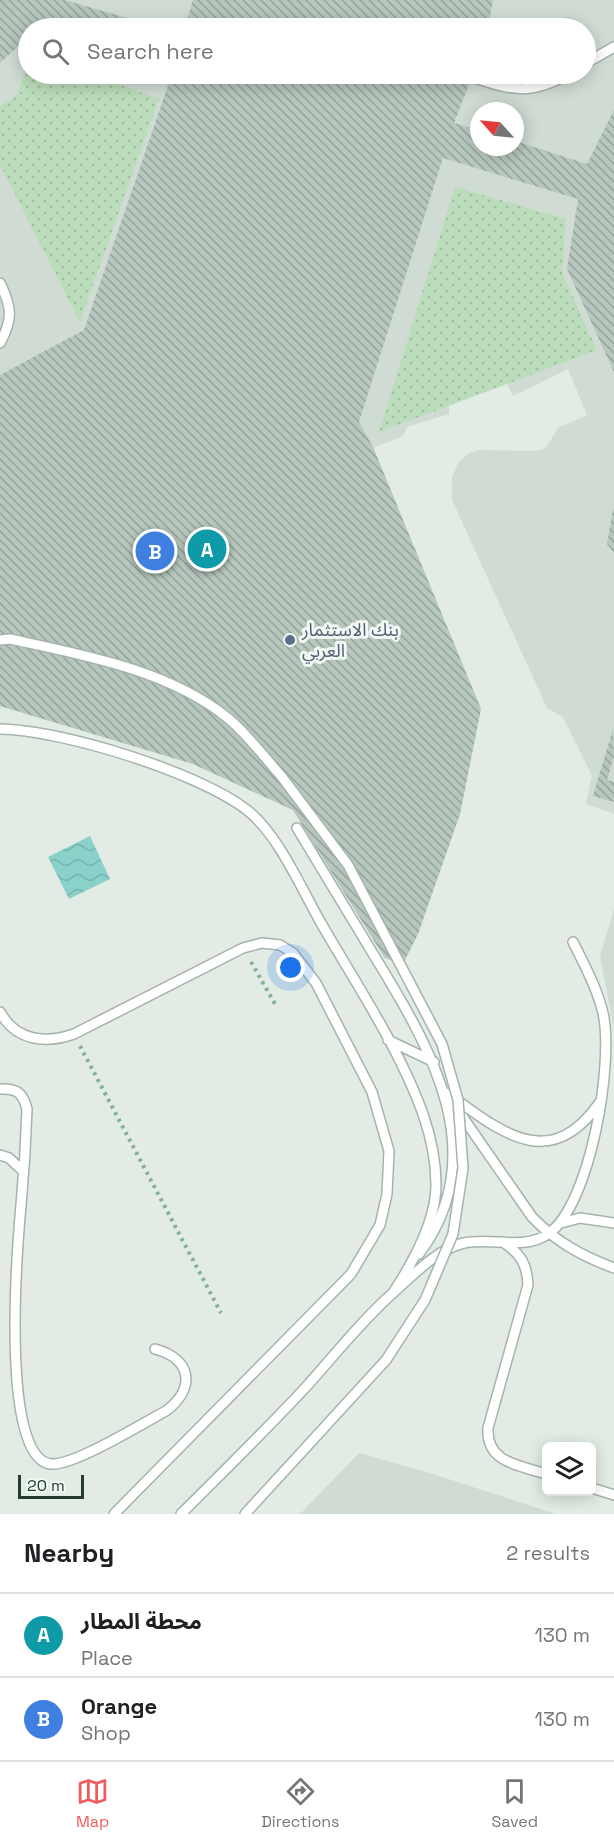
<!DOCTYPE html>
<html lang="en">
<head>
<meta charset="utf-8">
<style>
	:root { --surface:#fff; --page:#f2f2f2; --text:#202124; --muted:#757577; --line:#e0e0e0; --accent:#f15b5c }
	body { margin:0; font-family:"Space Grotesk","Noto Sans Arabic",sans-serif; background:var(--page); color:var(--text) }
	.controls { position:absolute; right:18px; bottom:18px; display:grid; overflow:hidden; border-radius:9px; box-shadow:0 3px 15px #0003 }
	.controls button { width:54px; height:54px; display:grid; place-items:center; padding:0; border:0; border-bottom:2px solid var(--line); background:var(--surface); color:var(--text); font:30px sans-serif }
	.compass { position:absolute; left:470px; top:102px; width:54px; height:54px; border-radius:50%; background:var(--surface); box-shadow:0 3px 15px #0003; rotate:297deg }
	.scale { position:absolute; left:18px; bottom:15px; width:66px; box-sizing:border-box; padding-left:6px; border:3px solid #223d2f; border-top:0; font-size:16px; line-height:21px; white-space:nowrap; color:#223d2f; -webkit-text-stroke:4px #f2f8f4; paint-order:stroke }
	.you { position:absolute; left:291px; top:968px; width:21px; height:21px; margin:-15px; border:4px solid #fff; border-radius:50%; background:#1a73e8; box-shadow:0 0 0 9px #1a73e833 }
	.badge { display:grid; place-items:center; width:39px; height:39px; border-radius:50%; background:var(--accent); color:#fff; font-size:20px; font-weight:700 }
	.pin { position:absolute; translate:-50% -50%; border:3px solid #fff; box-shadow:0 2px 6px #0006 }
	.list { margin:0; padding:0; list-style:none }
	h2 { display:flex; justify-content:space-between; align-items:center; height:78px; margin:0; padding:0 24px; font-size:26px }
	h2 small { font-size:20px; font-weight:400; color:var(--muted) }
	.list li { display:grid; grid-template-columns:39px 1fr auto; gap:18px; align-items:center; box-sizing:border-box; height:84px; padding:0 24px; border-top:2px solid var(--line) }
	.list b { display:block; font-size:22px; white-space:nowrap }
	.list p { margin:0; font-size:20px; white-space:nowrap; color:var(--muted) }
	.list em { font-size:20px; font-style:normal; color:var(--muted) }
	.icon { flex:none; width:33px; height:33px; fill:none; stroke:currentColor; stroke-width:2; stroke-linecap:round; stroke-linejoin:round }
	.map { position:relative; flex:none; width:614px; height:1514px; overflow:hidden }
	.search { position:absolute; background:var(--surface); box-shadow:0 3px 15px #0003; left:18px; right:18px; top:18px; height:66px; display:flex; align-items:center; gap:15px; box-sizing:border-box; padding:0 21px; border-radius:33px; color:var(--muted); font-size:22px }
	.sheet { height:246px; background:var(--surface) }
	nav { display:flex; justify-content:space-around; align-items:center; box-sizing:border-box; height:84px; border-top:2px solid var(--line); background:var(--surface); font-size:16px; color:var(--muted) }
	nav a { display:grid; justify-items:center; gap:3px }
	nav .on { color:var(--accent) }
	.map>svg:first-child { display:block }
	.built { fill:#d0dcd3; fill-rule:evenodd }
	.grass { fill:url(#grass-dots) }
	.water { fill:url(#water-waves) }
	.building { fill:url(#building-back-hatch) }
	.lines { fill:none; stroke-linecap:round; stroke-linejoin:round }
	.lane-casing { stroke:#a5b4ab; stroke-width:12 }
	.path { stroke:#82af96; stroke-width:4; stroke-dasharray:3 4.5; stroke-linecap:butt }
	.lane { stroke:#fff; stroke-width:9 }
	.lane-bridge-casing { stroke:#a5b4ab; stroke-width:12; stroke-linecap:butt }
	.lane-bridge { stroke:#fff; stroke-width:9 }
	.service-dot { fill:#5c6f8a; stroke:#f2f8f4; stroke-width:2 }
	.labels { text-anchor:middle; stroke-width:6; stroke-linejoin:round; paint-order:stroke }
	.service-label { font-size:18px; fill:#4e5e75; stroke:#f2f8f4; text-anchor:start }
</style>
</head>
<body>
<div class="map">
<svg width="614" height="1514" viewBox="0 0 614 1514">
	<defs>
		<pattern id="grass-dots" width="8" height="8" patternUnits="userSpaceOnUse" patternTransform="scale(1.5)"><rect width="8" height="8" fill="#bdb"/><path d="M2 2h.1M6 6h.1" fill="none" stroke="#a0bfa1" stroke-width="1.8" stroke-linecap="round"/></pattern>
		<pattern id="water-waves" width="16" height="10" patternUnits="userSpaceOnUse" patternTransform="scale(1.5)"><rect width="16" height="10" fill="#8ad1ca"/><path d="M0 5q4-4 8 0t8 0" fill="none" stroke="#77b4ae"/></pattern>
		<pattern id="building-back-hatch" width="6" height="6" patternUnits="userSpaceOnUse" patternTransform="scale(1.5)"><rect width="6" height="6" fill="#b7c7bd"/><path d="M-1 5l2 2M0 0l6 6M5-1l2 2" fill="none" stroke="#94a39a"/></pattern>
	</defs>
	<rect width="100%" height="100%" fill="#e2ece5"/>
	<path class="built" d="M0,0H614V814L586,804L592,776L563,717L547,708L452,500V477L458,464L467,454L479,450L536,451L546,448L558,428L587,415L568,369L513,396L504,378L494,382L490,391L449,403V414L407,427L403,436L373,448L481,709L460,814L418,934L402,966L384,957L293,810L193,764L0,706ZM28,28H586V74H28ZM479,111H515V147H479Z
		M614,909V1030L600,956Z
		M359,1453L433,1474L556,1514H300Z"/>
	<path class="grass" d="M28,66V74H90L159,99L80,322L0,165V106L16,96Z
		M455,187L566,219L562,273L597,350L379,432Z"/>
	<path class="water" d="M90,836L110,879L69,899L48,857Z"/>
	<path class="building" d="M0,0H65L161,28H28V37L0,63Z
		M193,0H493L488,28H185Z
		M162,74H473L454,123L479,130V147H515V141L587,164L614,110V372L567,269L578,199L443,158L359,422L373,447L481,709L460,814L418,934L402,966L384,957L293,810L193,764L0,706V375L84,330L171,77Z
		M613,509H614V553L607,544Z
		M613,729L614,756L607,780L614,782V802L593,796Z"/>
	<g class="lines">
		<g class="lane-casing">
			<path id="lane" d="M586,63L614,47
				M472,77C511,90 530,96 568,74
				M0,283C12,307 13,320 0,343
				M0,640L10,639C83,655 170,670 229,719C248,735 265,758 282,777
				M0,729C62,730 198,772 247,810C278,834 301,888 321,923C356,984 399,1047 423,1114C431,1137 436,1161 436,1185C436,1222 412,1264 393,1293
				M297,828C323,871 349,914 375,957C430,1047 494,1154 419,1254
				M0,1012C16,1041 45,1044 74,1034L243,948L262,943L280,945L293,953L316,983L372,1092L389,1151L387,1194L380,1225L351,1274L114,1514
				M388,1040L434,1062
				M0,1089C17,1088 23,1093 27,1109C26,1141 24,1173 21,1205C17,1250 0,1459 51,1464C74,1466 143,1423 166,1411C196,1388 192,1359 155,1349
				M446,1093L532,1217C556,1242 582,1256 614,1268
				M453,1097C506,1137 553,1170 600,1102
				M0,1155L9,1158L23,1171
				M561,1223L580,1218L614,1223
				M503,1242C521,1254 527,1264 528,1285L488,1428C486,1463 519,1465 546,1474
				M592,1488L614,1495
				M181,1514C223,1472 265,1431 305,1388C334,1356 362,1320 394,1292C413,1275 439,1248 464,1243C492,1237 523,1251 548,1234C591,1205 614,1061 603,1013C597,988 584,964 573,942
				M245,1514L386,1360"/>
		</g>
		<path class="path" d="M251,962L275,1004
			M80,1046L221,1313"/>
		<use href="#lane" class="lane"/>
		<g class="lane-bridge-casing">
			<path id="lane-bridge" d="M282,777L348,865L442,1044L458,1100L463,1168L453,1234L425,1300L386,1360"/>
		</g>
		<use href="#lane-bridge" class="lane-bridge"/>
	</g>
	<circle class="service-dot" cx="290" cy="640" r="6"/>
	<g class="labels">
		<g class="service-label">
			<text x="302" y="636">بنك الاستثمار<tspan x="302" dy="21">العربي</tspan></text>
		</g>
	</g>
</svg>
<div class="controls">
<button><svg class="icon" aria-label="layers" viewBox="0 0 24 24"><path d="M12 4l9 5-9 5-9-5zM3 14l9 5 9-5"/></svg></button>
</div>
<svg class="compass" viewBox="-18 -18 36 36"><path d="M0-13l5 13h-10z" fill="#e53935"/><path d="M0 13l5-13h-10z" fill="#757577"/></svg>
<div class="scale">20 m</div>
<div class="you"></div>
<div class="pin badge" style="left:207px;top:549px;background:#0f9aa8">A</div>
<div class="pin badge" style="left:155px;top:551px;background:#3f7fe0">B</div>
<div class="search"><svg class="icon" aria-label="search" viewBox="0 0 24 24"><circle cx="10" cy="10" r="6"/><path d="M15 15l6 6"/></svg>Search here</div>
</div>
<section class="sheet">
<h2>Nearby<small>2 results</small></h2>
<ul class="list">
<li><span class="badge" style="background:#0f9aa8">A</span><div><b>محطة المطار</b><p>Place</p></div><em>130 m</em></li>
<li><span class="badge" style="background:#3f7fe0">B</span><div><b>Orange</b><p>Shop</p></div><em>130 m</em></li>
</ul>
</section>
<nav>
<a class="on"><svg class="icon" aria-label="map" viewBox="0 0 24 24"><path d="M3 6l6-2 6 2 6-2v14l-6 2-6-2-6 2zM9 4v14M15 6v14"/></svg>Map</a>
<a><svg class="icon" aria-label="directions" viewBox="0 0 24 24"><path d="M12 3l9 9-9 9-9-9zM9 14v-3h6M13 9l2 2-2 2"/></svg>Directions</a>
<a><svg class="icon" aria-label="saved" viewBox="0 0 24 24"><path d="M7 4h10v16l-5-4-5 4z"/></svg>Saved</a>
</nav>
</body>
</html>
